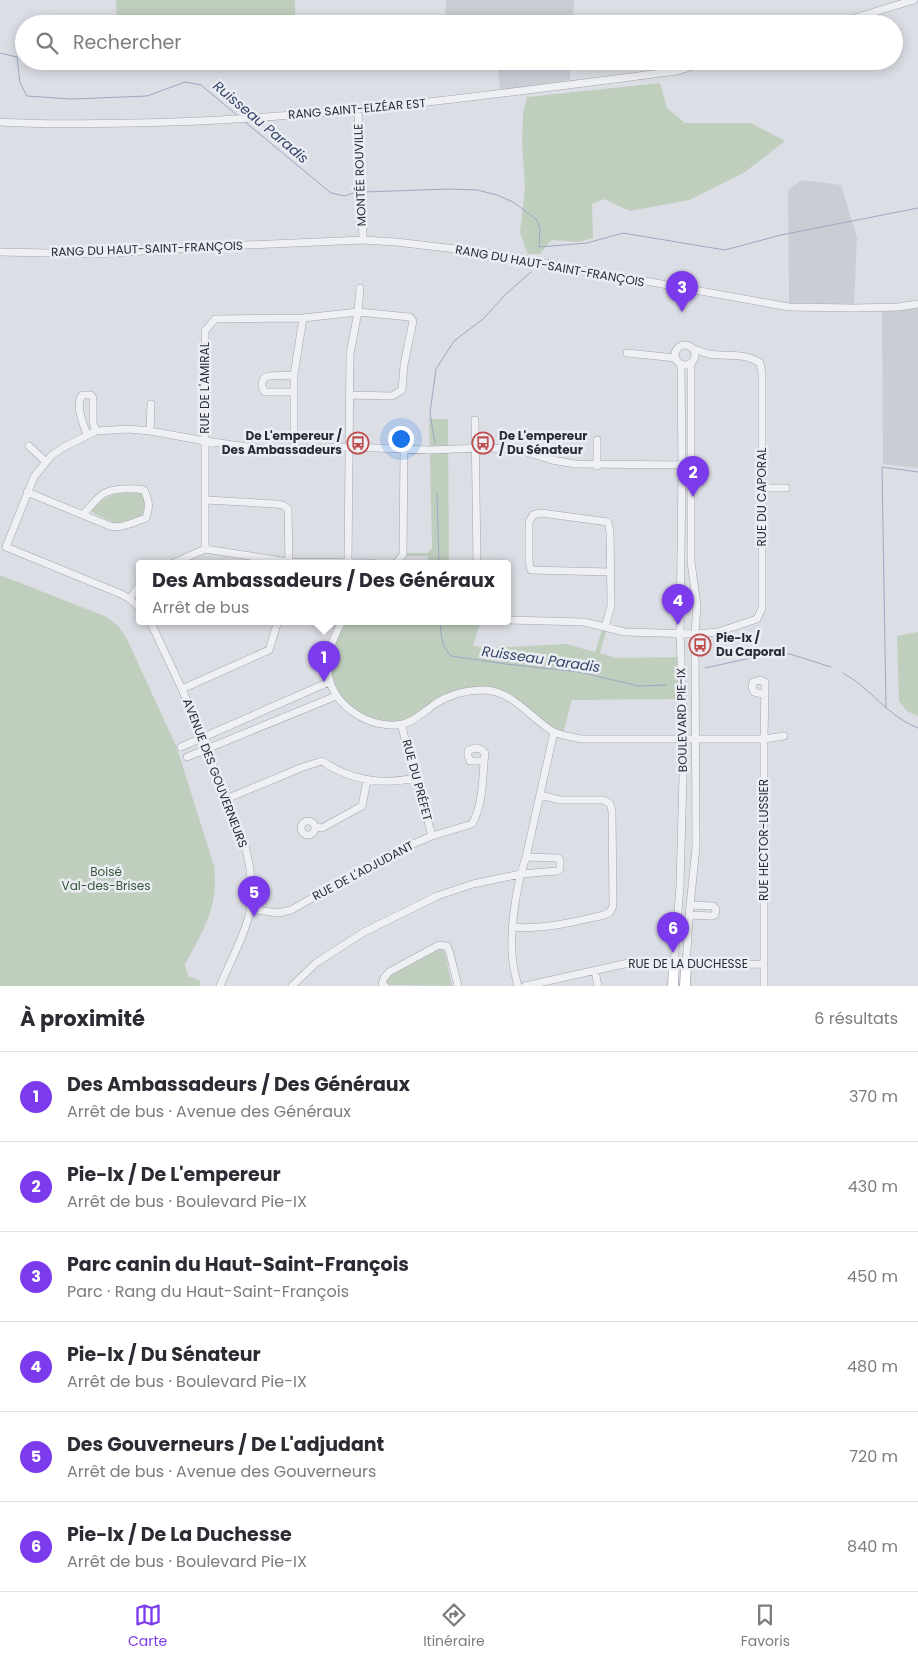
<!DOCTYPE html>
<html lang="fr">
<head>
<meta charset="utf-8">
<style>
	:root { --surface:#fff; --page:#f7f7f7; --text:#2b2b33; --muted:#7c7c81; --line:#e1e1e2; --accent:#7c3aed }
	body { margin:0; font-family:Poppins,sans-serif; background:var(--page); color:var(--text) }
	.you { position:absolute; left:400px; top:438px; width:18px; height:18px; margin:-12px; border:4px solid #fff; border-radius:50%; background:#1a73e8; box-shadow:0 0 0 8px #1a73e833 }
	.badge { display:grid; place-items:center; width:32px; height:32px; border-radius:50%; background:var(--accent); color:#fff; font-size:16px; font-weight:700 }
	.pin { position:absolute; translate:-50% -41px; filter:drop-shadow(0 1px 2px #0008) }
	.pin::after { content:''; position:absolute; top:26px; width:18px; height:15px; background:inherit; clip-path:polygon(0 0,100% 0,50% 100%) }
	.popup { position:absolute; left:136px; top:560px; width:375px; height:65px; box-sizing:border-box; display:grid; place-content:center; border-radius:5px; background:var(--surface); filter:drop-shadow(0 1px 4px #0005); font-size:16px; white-space:nowrap; color:var(--muted) }
	.popup b { font-size:19px; color:var(--text) }
	.popup::after { content:''; position:absolute; left:50%; top:100%; margin-left:-10px; border:10px solid transparent; border-top-color:var(--surface) }
	.list { margin:0; padding:0; list-style:none }
	h2 { display:flex; justify-content:space-between; align-items:center; height:65px; margin:0; padding:0 20px; font-size:21px }
	h2 small { font-size:16px; font-weight:400; color:var(--muted) }
	.list li { display:grid; grid-template-columns:32px 1fr auto; gap:15px; align-items:center; box-sizing:border-box; height:90px; padding:0 20px; border-top:1px solid var(--line) }
	.list b { display:block; font-size:19px; white-space:nowrap }
	.list p { margin:0; font-size:16px; white-space:nowrap; color:var(--muted) }
	.list em { font-size:16px; font-style:normal; color:var(--muted) }
	.icon { flex:none; width:28px; height:28px; fill:none; stroke:currentColor; stroke-width:2; stroke-linecap:round; stroke-linejoin:round }
	.map { position:relative; flex:none; width:918px; height:986px; overflow:hidden }
	.search { position:absolute; background:var(--surface); box-shadow:0 2px 12px #0003; left:15px; right:15px; top:15px; height:55px; display:flex; align-items:center; gap:12px; box-sizing:border-box; padding:0 18px; border-radius:28px; color:var(--muted); font-size:19px }
	.sheet { height:605px; background:var(--surface) }
	nav { display:flex; justify-content:space-around; align-items:center; box-sizing:border-box; height:70px; border-top:1px solid var(--line); background:var(--surface); font-size:14px; color:var(--muted) }
	nav a { display:grid; justify-items:center; gap:2px }
	nav .on { color:var(--accent) }
	.map>svg:first-child { display:block }
	.built { fill:#cbcdd5 }
	.green { fill:#c0cebe }
	.lines { fill:none; stroke-linecap:round; stroke-linejoin:round }
	.stream { stroke:#9ba8c1; stroke-width:1 }
	.minor-casing { stroke:#a2a5ae; stroke-width:8 }
	.highway-casing { stroke:#858a9a; stroke-width:11 }
	.minor { stroke:#eff0f4; stroke-width:7 }
	.highway { stroke:#fff; stroke-width:10 }
	.labels { text-anchor:middle; stroke-width:5; stroke-linejoin:round; paint-order:stroke }
	.street-label { font-size:12px; fill:#282c39; stroke:#ebedf3 }
	.poi-label { font-size:12px; font-weight:bold; fill:#282c39; stroke:#ebedf3; text-anchor:start }
	.park-label { font-size:12px; fill:#385437; stroke:#ebedf3 }
	.water-label { font-size:14px; font-style:italic; fill:#364669; stroke:#ebedf3 }
</style>
</head>
<body>
<div class="map">
<svg width="918" height="986" viewBox="0 0 918 986">
	<rect width="100%" height="100%" fill="#dcdee5"/>
	<path class="built" d="M446,0H574L573,24H445Z
		M468,61H571L570,80L500,91L498,68Z
		M802,180L841,185L857,238L854,304L789,303L788,190Z
		M918,306V468L883,464L882,310L910,309Z"/>
	<path class="green" d="M116,0H295V24H117Z
		M660,83L667,108L685,123H751L785,141L745,172L689,200L630,211L604,199L592,204L593,238L579,242L551,240L540,254H528L520,233L525,188L522,142L523,114L527,97Z
		M429,419H448L449,563H429L428,556H405V553H428L432,548Z
		M138,492L143,493L145,496C144,521 141,516 119,525L93,513L92,510C108,493 116,493 138,492Z
		M0,575L107,617L118,626L126,637L177,748L214,866C219,908 203,930 185,965L188,976L201,981L199,986H0Z
		M342,621H481L473,646L488,648L566,644L595,652L603,627L607,628L600,653L615,658L681,657L683,699L572,700L563,734L521,706L493,691L461,692L401,724L359,717L336,696L327,670Z
		M918,632V716L907,711L899,701L897,636Z
		M441,949L445,953L452,986L386,985V979L390,975L434,951Z"/>
	<g class="lines">
		<path class="stream" d="M0,53L17,57L20,83L27,96L72,99L147,96L185,82L201,85L238,116
			M245,122L331,193L345,196L356,192
			M365,192L450,189L477,190L497,195L513,202L536,219L540,228L539,247L587,243L623,233L725,250L781,235L918,208
			M435,444L430,413L436,369L454,341L483,319L506,294L531,272
			M437,494L439,563
			M440,621C441,635 441,645 451,656L506,664L579,672L639,686L666,685
			M705,668L769,654H790L831,667
			M843,673C871,688 888,717 918,728
			M886,708L882,467L918,472"/>
		<g class="minor-casing">
			<path id="minor" d="M835,24L914,0
				M358,110L363,240
				M0,122C44,125 88,124 132,123C315,120 496,94 677,71L710,61
				M0,252L96,254L224,246L363,240L396,242L490,253L789,307L854,308L898,307L918,304
				M675 355a10 10 0 1 1 20 0a10 10 0 1 1-20 0Z
				M627,353L676,358
				M293,392H265C261,387 261,384 264,378L268,376L294,375
				M475,420L477,563
				M150,431L151,404
				M87,435C83,422 75,407 82,395H91L93,398V423L96,431
				M597,440V466
				M29,446L46,462
				M294,449V375L303,318
				M761,488H786
				M27,492L110,526C122,529 134,522 146,518C150,506 149,501 144,490C132,488 113,488 103,494C96,499 89,508 83,515
				M206,500L276,504L283,505L288,509L289,563
				M205,549V331L215,319L303,318L358,312L410,317L413,321L404,365L402,390L392,396L349,395
				M174,563L205,549L289,562L372,563
				M348,563L350,354L358,312L360,288
				M396,563L403,555L404,449
				M130,599L140,584
				M140,609L130,599L121,594L6,547L34,477L46,462L52,455L64,447L96,431L128,429L150,431L205,441L271,450L349,447L430,450L483,448L516,449L552,460L575,464L691,465
				M508,620L584,622L625,632L695,634L718,632L757,619L762,608V374L760,363C745,352 726,357 709,354C704,353 698,350 693,349
				M150,621L182,689L244,842C250,863 254,888 250,911C246,933 229,964 220,986
				M342,621C334,637 326,653 328,671C330,705 371,731 403,724C415,721 425,711 435,704C450,694 467,690 485,690C512,691 531,718 552,731C561,736 572,737 581,739H764L784,736
				M605,627L611,606L610,532L608,522L541,513L533,515L529,522V562L531,570L610,572
				M182,689L269,650L278,621
				M401,724L432,836
				M181,747L329,682
				M187,757L336,696
				M226,799L303,767L322,761C350,780 383,785 416,778
				M301 828a7 7 0 1 1 14 0a7 7 0 1 1-14 0Z
				M315,827L322,828L362,806L367,780
				M251,909L278,913L291,910L396,851L432,836L472,824C484,803 482,777 485,753C480,747 474,747 468,751V756L470,761H484
				M689,915L712,916L715,915L716,909L713,906L690,905
				M513,927C544,930 573,922 604,915L610,912L613,906L612,811L610,804L604,800H560L540,795
				M674,964L680,886L684,739L680,633L682,472L681,364
				M686,965L690,905L696,848L695,634L697,605L691,562V363
				M595,971L598,986
				M292,986L316,963L364,932L437,896L473,884L520,874L557,871L560,869V860L558,858L526,857
				M385,986L382,984L384,978L389,972L439,945L447,946L450,954L458,986
				M518,986C516,978 514,971 513,963C509,934 516,885 526,857L554,732
				M525,986L633,962L694,965L764,964
				M764,986V739L765,686V682L760,680L753,682L752,687L754,692L765,695"/>
		</g>
		<g class="highway-casing">
			<path id="highway" d="M673,986L674,964
				M685,986L686,965"/>
		</g>
		<use href="#minor" class="minor"/>
		<use href="#highway" class="highway"/>
	</g>
	<defs>
		<g id="bus-ring" transform="scale(1.125)"><circle r="9.5" fill="#ebedf3" stroke="#be4d4e" stroke-width="1.5"/><path d="M-5-6H5V4H4V6H2V4H-2V6H-4V4H-5ZM-3.5-4V0h7V-4ZM-3.5 1.2v1.5H-2V1.2ZM2 1.2v1.5H3.5V1.2Z" fill="#be4d4e"/></g>
	</defs>
	<g fill-rule="evenodd">
		<use href="#bus-ring" x="358" y="443"/>
		<use href="#bus-ring" x="483" y="443"/>
		<use href="#bus-ring" x="700" y="645"/>
	</g>
	<g class="labels">
		<g class="street-label">
			<text transform="translate(357 109) rotate(-5)" y="4">RANG SAINT-ELZÉAR EST</text>
			<text transform="translate(360 175) rotate(-92)" y="4">MONTÉE ROUVILLE</text>
			<text transform="translate(147 249) rotate(-2)" y="4">RANG DU HAUT-SAINT-FRANÇOIS</text>
			<text transform="translate(550 266) rotate(10)" y="4">RANG DU HAUT-SAINT-FRANÇOIS</text>
			<text transform="translate(205 388) rotate(-90)" y="4">RUE DE L'AMIRAL</text>
			<text transform="translate(762 497) rotate(-90)" y="4">RUE DU CAPORAL</text>
			<text transform="translate(682 720) rotate(-91)" y="4">BOULEVARD PIE-IX</text>
			<text transform="translate(215 773) rotate(69)" y="4">AVENUE DES GOUVERNEURS</text>
			<text transform="translate(417 780) rotate(75)" y="4">RUE DU PRÉFET</text>
			<text transform="translate(764 840) rotate(-90)" y="4">RUE HECTOR-LUSSIER</text>
			<text transform="translate(363 871) rotate(-28)" y="4">RUE DE L'ADJUDANT</text>
			<text x="688" y="968">RUE DE LA DUCHESSE</text>
		</g>
		<g class="poi-label">
			<text x="342" y="440" text-anchor="end">De L'empereur /<tspan x="342" dy="14">Des Ambassadeurs</tspan></text>
			<text x="499" y="440">De L'empereur<tspan x="499" dy="14">/ Du Sénateur</tspan></text>
			<text x="716" y="642">Pie-Ix /<tspan x="716" dy="14">Du Caporal</tspan></text>
		</g>
		<g class="park-label">
			<text x="106" y="876">Boisé<tspan x="106" dy="14">Val-des-Brises</tspan></text>
		</g>
		<g class="water-label">
			<text transform="translate(261 122) rotate(40)" y="5">Ruisseau Paradis</text>
			<text transform="translate(541 659) rotate(8)" y="5">Ruisseau Paradis</text>
		</g>
	</g>
</svg>
<div class="you"></div>
<div class="pin badge" style="left:324px;top:682px">1</div>
<div class="popup"><b>Des Ambassadeurs / Des Généraux</b>Arrêt de bus</div>
<div class="pin badge" style="left:693px;top:497px">2</div>
<div class="pin badge" style="left:682px;top:312px">3</div>
<div class="pin badge" style="left:678px;top:625px">4</div>
<div class="pin badge" style="left:254px;top:917px">5</div>
<div class="pin badge" style="left:673px;top:953px">6</div>
<div class="search"><svg class="icon" aria-label="search" viewBox="0 0 24 24"><circle cx="10" cy="10" r="6"/><path d="M15 15l6 6"/></svg>Rechercher</div>
</div>
<section class="sheet">
<h2>À proximité<small>6 résultats</small></h2>
<ul class="list">
<li><span class="badge">1</span><div><b>Des Ambassadeurs / Des Généraux</b><p>Arrêt de bus · Avenue des Généraux</p></div><em>370 m</em></li>
<li><span class="badge">2</span><div><b>Pie-Ix / De L'empereur</b><p>Arrêt de bus · Boulevard Pie-IX</p></div><em>430 m</em></li>
<li><span class="badge">3</span><div><b>Parc canin du Haut-Saint-François</b><p>Parc · Rang du Haut-Saint-François</p></div><em>450 m</em></li>
<li><span class="badge">4</span><div><b>Pie-Ix / Du Sénateur</b><p>Arrêt de bus · Boulevard Pie-IX</p></div><em>480 m</em></li>
<li><span class="badge">5</span><div><b>Des Gouverneurs / De L'adjudant</b><p>Arrêt de bus · Avenue des Gouverneurs</p></div><em>720 m</em></li>
<li><span class="badge">6</span><div><b>Pie-Ix / De La Duchesse</b><p>Arrêt de bus · Boulevard Pie-IX</p></div><em>840 m</em></li>
</ul>
</section>
<nav>
<a class="on"><svg class="icon" aria-label="map" viewBox="0 0 24 24"><path d="M3 6l6-2 6 2 6-2v14l-6 2-6-2-6 2zM9 4v14M15 6v14"/></svg>Carte</a>
<a><svg class="icon" aria-label="directions" viewBox="0 0 24 24"><path d="M12 3l9 9-9 9-9-9zM9 14v-3h6M13 9l2 2-2 2"/></svg>Itinéraire</a>
<a><svg class="icon" aria-label="saved" viewBox="0 0 24 24"><path d="M7 4h10v16l-5-4-5 4z"/></svg>Favoris</a>
</nav>
</body>
</html>
